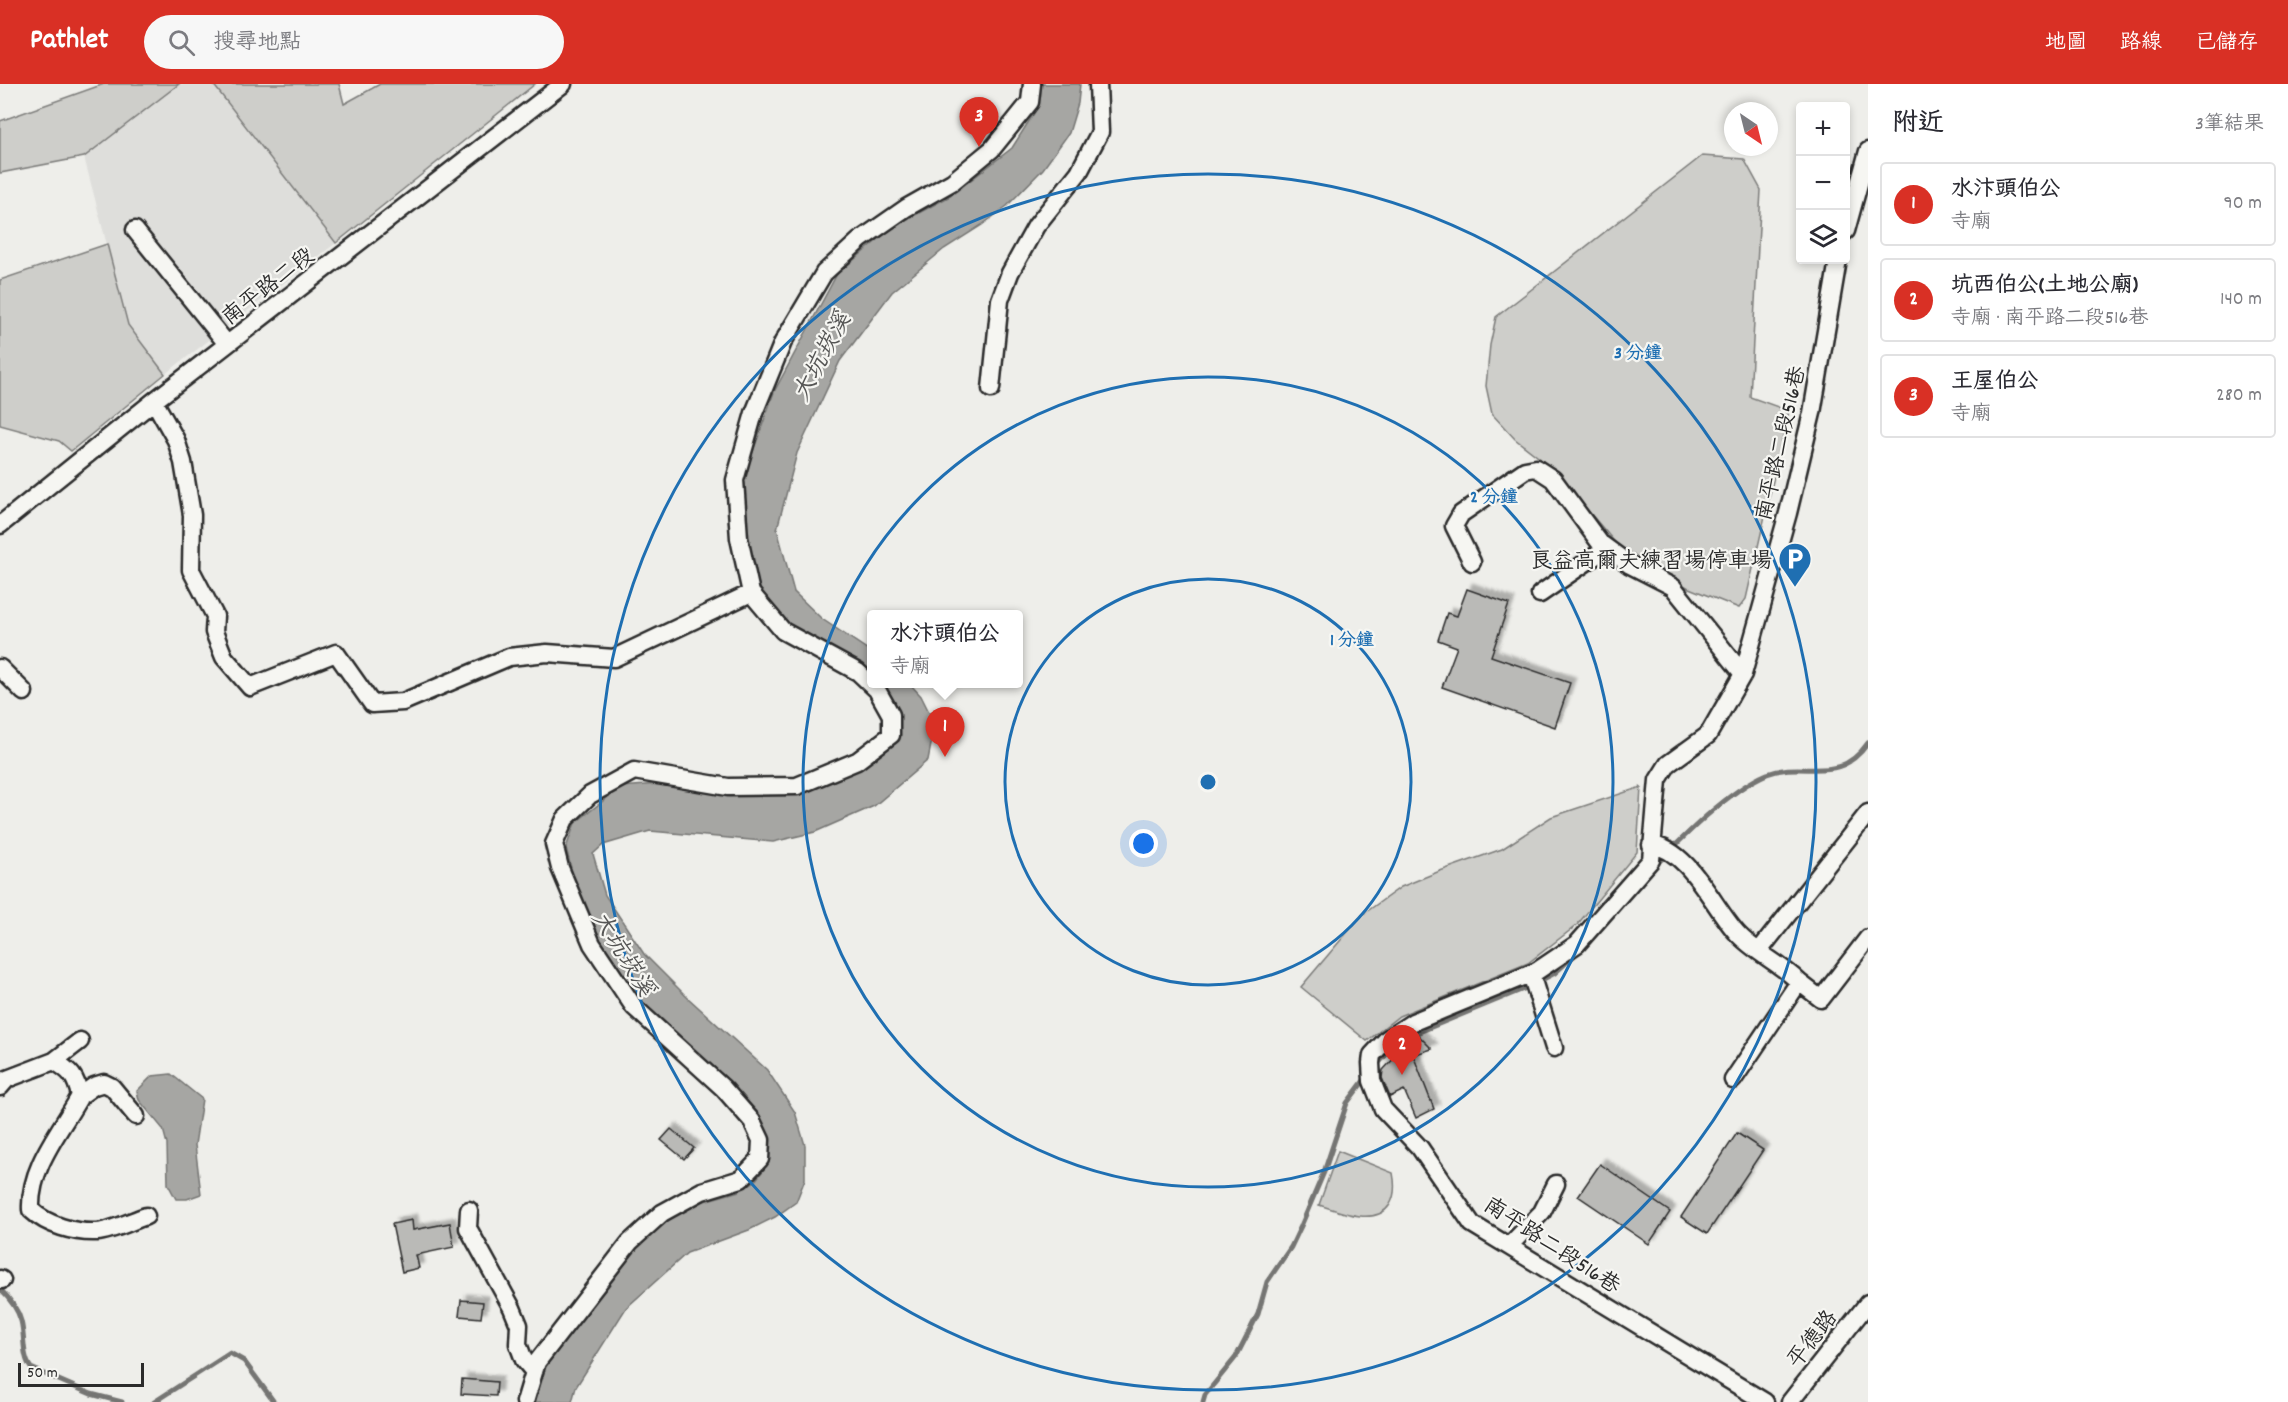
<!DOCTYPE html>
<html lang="zh-TW">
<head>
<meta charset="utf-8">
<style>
	:root { --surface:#fff; --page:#f7f7f7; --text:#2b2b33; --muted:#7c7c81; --line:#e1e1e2; --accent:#d93025 }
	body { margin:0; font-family:Dekko,"LXGW WenKai TC",sans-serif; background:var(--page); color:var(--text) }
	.controls { position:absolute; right:18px; top:18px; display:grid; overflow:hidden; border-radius:6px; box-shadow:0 3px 9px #0003 }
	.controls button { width:54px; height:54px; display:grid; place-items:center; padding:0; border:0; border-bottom:2px solid var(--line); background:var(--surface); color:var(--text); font:30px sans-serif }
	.compass { position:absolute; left:1724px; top:18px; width:54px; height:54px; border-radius:50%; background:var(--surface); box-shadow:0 3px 9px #0003; rotate:145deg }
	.scale { position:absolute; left:18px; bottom:15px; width:126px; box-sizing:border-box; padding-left:6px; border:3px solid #2b2b2b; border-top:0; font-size:16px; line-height:21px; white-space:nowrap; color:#2b2b2b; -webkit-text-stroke:4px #f6f6f2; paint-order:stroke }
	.you { position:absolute; left:1144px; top:760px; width:21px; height:21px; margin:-15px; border:4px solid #fff; border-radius:50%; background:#1a73e8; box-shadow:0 0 0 9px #1a73e833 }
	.badge { display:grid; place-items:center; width:39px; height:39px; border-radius:50%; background:var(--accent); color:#fff; font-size:20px; font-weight:700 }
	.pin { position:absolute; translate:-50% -50px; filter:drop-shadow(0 2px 3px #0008) }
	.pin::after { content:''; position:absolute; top:32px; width:21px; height:18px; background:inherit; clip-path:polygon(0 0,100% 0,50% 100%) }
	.popup { position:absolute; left:867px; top:526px; width:156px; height:78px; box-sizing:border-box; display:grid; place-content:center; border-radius:6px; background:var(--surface); filter:drop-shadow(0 2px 4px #0005); font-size:20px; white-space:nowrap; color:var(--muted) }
	.popup b { font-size:22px; color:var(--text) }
	.popup::after { content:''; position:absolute; left:50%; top:100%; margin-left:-12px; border:12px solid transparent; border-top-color:var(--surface) }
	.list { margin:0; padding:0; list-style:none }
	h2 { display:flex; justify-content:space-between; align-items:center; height:78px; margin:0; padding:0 24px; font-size:26px }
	h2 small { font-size:20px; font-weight:400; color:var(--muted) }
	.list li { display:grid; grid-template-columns:39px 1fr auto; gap:18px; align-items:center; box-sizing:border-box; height:84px; margin:0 12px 12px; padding:0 12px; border:2px solid var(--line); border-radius:6px }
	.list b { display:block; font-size:22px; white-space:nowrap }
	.list p { margin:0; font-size:20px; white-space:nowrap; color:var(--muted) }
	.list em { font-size:20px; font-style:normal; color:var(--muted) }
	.icon { flex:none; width:33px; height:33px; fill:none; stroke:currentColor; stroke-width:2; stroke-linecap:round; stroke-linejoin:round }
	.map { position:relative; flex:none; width:1868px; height:1318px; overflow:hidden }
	header { display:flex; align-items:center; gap:36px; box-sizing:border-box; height:84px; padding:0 30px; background:var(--accent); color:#fff }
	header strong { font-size:28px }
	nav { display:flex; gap:33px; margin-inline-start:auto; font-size:21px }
	.search { width:420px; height:54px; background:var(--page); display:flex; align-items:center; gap:15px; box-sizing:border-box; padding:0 21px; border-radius:33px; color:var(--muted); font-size:22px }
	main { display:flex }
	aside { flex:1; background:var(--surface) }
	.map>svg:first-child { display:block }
	.built { fill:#dededb }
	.green { fill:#cececa; stroke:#7c7c7a; stroke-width:1.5 }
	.water { fill:#a6a6a3; stroke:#757573; stroke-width:1.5 }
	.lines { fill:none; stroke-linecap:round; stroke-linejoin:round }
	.stream { stroke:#757573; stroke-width:5 }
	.building { fill:#babab7; stroke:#2b2b2b; stroke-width:1.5; filter:url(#shadow) }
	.minor-casing { stroke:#2b2b2b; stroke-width:21 }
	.minor { stroke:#f6f6f2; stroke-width:16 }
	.ring { fill:none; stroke:#1f6fb2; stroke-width:3 }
	.labels { text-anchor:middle; stroke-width:4.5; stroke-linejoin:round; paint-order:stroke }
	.street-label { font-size:22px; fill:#2b2b2b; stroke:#f6f6f2 }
	.poi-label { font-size:22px; fill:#2b2b2b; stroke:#f6f6f2; text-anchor:end }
	.water-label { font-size:24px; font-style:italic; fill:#565655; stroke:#f6f6f2 }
	.centre { fill:#1f6fb2; stroke:#f6f6f2; stroke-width:3 }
	.ring-label { font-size:18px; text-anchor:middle; font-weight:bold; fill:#1f6fb2; stroke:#f6f6f2; stroke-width:4.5; stroke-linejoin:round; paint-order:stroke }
</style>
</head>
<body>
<header>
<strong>Pathlet</strong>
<div class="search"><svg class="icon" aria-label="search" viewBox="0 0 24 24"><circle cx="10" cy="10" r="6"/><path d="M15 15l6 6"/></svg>搜尋地點</div>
<nav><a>地圖</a><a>路線</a><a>已儲存</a></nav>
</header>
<main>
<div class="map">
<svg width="1868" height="1318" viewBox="0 0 1868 1318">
	<defs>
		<filter id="shadow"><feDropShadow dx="5.5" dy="-5.5" stdDeviation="1.5" flood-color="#0004"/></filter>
	</defs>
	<rect width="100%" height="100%" fill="#eeeeea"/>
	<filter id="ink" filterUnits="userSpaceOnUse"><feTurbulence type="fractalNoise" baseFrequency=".0167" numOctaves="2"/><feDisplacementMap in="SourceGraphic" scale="12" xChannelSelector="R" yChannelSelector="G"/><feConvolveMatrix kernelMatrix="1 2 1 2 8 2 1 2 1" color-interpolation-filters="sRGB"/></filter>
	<g filter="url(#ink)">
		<path class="built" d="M179,0H213L336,159L165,290L128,241L84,73Z"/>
		<path class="green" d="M104,0H179L84,73L0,89V37Z
			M213,0H339L344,20L380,0H535L336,159Z
			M1702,72L1744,75L1761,106L1750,313L1789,327L1746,515L1739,524L1689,504L1624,469L1573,409L1542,376L1515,355L1492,330L1486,302L1490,261L1496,233Z
			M107,160L128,241L165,290L71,367L59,357L0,341V196Z
			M1641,703L1637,768L1577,841L1528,879L1399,932L1367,957L1301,903L1362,831L1401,803L1440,787L1502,765L1551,733Z
			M1338,1067L1393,1089C1398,1114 1390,1135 1360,1132C1347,1131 1332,1125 1319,1121Z"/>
		<path class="water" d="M1039,0H1080L1078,19L1069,49L1043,85L1007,122L982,141L944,165L892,208L840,277L797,369L777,445L794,508L822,535L871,568V594L788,542L763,514L745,454L743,396L774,308L837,190L893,143L950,112L1012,64L1038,23Z
			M876,600H910L921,612L935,640L928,676L874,722L815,748L773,758L650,747L603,761L593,770L605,811L644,870L687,913L767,986L795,1028L805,1061V1095L796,1118L775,1133L749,1146L687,1169L626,1224L576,1303L572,1318H533L543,1285L640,1160L674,1132L697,1119L739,1107L755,1097L768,1080L765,1047L733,1000L644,922L603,861L579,816L566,764L575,739L621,703L659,700L721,710H796L850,690L886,667L900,645L894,621Z
			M171,990L202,1015L195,1061L201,1110L187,1115H176L168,1100L167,1060L163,1045L139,1016L137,1007L152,992Z"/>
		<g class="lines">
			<path class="stream" d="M1653,784C1682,754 1729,706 1767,690C1805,675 1837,703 1868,659
				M1376,982L1395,961L1407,953L1526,904L1555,889L1577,869
				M0,1205C9,1214 18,1225 21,1237C25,1252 22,1273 31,1284L91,1310L122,1318
				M154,1318L230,1269L244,1277L274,1318
				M1203,1318L1205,1311L1236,1273L1258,1230L1267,1198L1291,1163L1301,1142L1324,1088L1347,1019L1368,991"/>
		</g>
		<path class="building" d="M1467,505L1509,520L1491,572L1570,599L1555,643L1442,603L1457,563L1438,556L1447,529L1457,532Z
			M1417,950L1432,965L1413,971L1434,1025L1416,1034L1404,1006L1390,1013L1382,994L1383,986Z
			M671,1045L694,1064L684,1075L661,1056Z
			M1737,1049L1763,1066L1707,1150L1681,1133Z
			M1600,1080L1670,1128L1649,1160L1578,1112Z
			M412,1136L413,1146L450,1139L454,1163L416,1171L419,1184L402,1188L392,1140Z
			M461,1216L483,1218L481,1234L459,1232Z
			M462,1295L497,1298L496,1312L461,1310Z"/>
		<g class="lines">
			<g class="minor-casing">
				<path id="minor" d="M135,146L227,260
					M1846,147L1868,67
					M991,305L1000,216L1010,189L1036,142L1079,88L1100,48L1098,0
					M154,317L176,356L183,378L192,431L191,486L215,532L214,548L224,573L250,603L336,569L372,620L403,618L509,573L547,569L614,574L751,509
					M0,441L154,317L563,0
					M1472,478L1454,442L1461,430L1525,386L1536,384L1553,395L1600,459L1630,481L1673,503L1743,590
					M1540,510L1607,464
					M0,584L24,608
					M1651,761C1689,765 1713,823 1737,849C1754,868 1780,879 1799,898L1733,996
					M1759,867L1868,729
					M1531,890L1554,964
					M1799,898L1821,915L1868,854
					M54,977L80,957
					M0,1003L7,995L54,977C71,987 76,993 80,1012C60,1048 29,1083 31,1126C47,1141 74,1149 97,1148C112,1147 131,1137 146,1132
					M80,1012L94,1002L104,999L112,1003L136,1032
					M469,1126L468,1144L512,1224L519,1241L518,1260L524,1276L534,1288
					M1509,1162L1542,1128L1556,1100
					M0,1195L2,1196
					M525,1318L537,1278L630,1158L662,1129L702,1107L741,1095L760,1075L761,1056L752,1037L723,1004L634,923L592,860L560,784L554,760L565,735L590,711L634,687L728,703L797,702L857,677L891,651V631L877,606L858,588L783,547L751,509L739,454L735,396L754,329L783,258L824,189L860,156L906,124L952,98L992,65L1030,18L1032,0
					M1765,1318L1472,1140L1420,1064L1383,1025L1372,997L1371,979L1372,971L1387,955L1413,938L1537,887L1577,860L1651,776L1658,696L1668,680L1708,651L1743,590L1788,429L1812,329L1838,176
					M1790,1318L1868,1219"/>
			</g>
			<use href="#minor" class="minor"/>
		</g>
	</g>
	<g class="ring">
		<circle cx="1208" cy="698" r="203"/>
		<circle cx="1208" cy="698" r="405"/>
		<circle cx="1208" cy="698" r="608"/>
	</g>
	<defs>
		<g id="parking-pin" transform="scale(1.725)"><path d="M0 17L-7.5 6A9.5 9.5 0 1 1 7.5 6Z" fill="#1f6fb2" stroke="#f6f6f2"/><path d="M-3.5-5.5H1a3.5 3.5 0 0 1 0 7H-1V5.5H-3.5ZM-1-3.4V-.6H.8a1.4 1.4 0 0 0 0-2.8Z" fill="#fff"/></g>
	</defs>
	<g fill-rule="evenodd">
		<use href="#parking-pin" x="1795" y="475"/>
	</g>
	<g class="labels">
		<g class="street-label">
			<text transform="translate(267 201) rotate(-38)" y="8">南平路二段</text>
			<text transform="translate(1779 359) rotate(-77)" y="8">南平路二段516巷</text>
			<text transform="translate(1553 1160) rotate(33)" y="8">南平路二段516巷</text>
			<text transform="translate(1811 1254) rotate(-52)" y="8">平德路</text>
		</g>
		<g class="poi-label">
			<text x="1772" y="483">良益高爾夫練習場停車場</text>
		</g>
		<g class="water-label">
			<text transform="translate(821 272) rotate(-62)" y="8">大坑崁溪</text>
			<text transform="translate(624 869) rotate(58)" y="8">大坑崁溪</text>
		</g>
	</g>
	<circle cx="1208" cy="698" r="9" class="centre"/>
	<g class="ring-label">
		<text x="1638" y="274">3 分鐘</text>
		<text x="1494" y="418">2 分鐘</text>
		<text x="1352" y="561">1 分鐘</text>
	</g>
</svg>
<div class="controls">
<button>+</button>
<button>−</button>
<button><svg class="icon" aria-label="layers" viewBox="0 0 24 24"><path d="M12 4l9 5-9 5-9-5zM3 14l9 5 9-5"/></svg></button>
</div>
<svg class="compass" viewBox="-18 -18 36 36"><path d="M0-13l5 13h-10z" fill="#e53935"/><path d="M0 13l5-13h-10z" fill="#7c7c81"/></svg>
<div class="scale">50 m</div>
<div class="you"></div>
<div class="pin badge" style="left:945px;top:673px">1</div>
<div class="popup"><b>水汴頭伯公</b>寺廟</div>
<div class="pin badge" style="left:1402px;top:991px">2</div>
<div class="pin badge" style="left:979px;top:63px">3</div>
</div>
<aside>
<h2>附近<small>3筆結果</small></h2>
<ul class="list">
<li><span class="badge">1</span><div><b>水汴頭伯公</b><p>寺廟</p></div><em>90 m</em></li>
<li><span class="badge">2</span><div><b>坑西伯公(土地公廟)</b><p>寺廟 · 南平路二段516巷</p></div><em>140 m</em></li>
<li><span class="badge">3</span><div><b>王屋伯公</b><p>寺廟</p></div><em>280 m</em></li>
</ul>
</aside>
</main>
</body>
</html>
